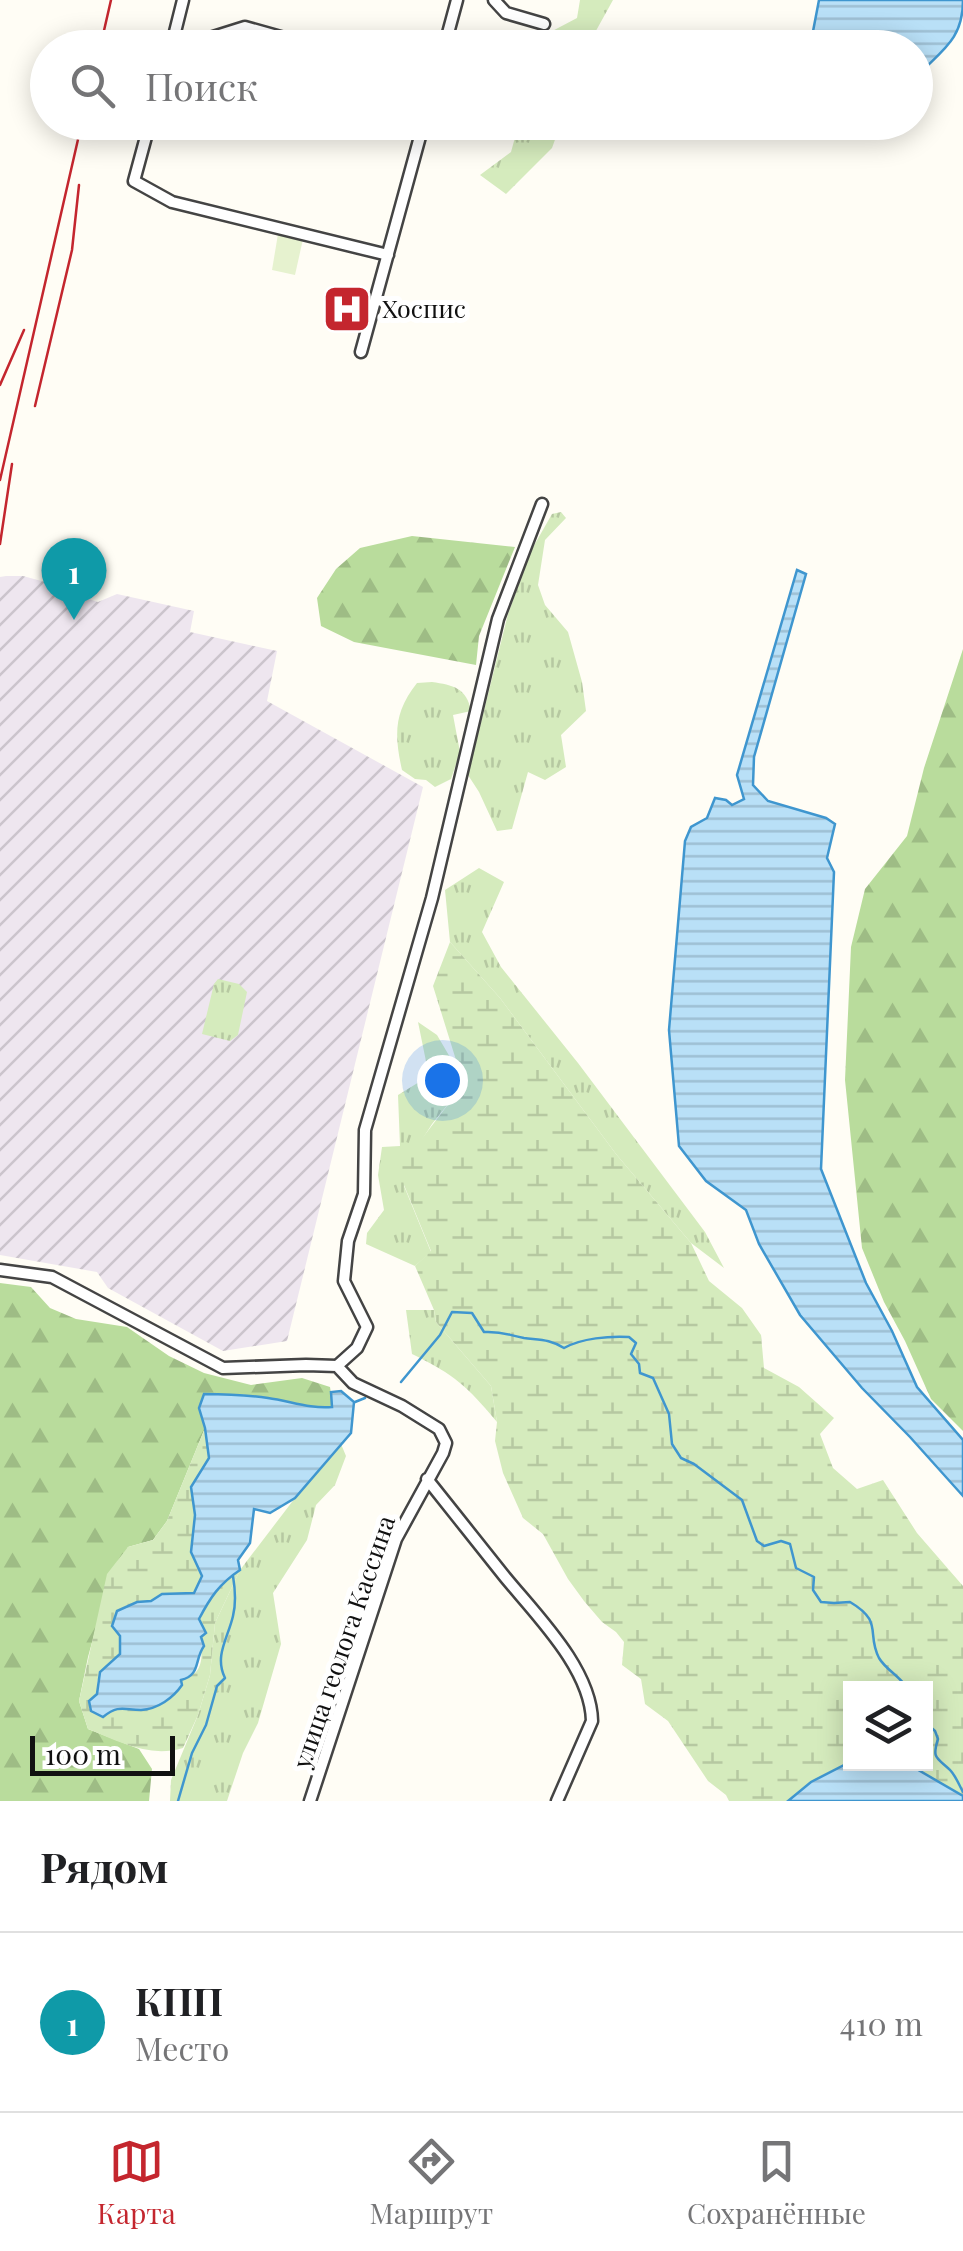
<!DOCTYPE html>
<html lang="ru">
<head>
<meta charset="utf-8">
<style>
	:root { --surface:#fff; --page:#f2f2f2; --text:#202124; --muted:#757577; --line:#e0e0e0; --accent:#c4262e }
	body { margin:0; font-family:"Playfair Display",serif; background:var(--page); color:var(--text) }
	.controls { position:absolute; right:30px; bottom:30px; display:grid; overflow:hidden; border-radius:0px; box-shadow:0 5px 25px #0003 }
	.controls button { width:90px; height:90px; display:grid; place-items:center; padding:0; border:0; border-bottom:2px solid var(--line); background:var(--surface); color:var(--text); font:50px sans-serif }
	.scale { position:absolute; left:30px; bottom:25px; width:145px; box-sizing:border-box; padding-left:10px; border:5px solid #111; border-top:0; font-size:28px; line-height:35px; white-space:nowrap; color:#111; -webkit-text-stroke:8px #fff; paint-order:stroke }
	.you { position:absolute; left:442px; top:1080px; width:35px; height:35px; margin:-25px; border:8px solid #fff; border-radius:50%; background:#1a73e8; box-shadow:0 0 0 15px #1a73e833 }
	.badge { display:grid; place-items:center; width:65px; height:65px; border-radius:50%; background:var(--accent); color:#fff; font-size:32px; font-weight:700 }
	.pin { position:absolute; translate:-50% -82px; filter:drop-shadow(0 2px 5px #0008) }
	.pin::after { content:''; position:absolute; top:52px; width:35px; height:30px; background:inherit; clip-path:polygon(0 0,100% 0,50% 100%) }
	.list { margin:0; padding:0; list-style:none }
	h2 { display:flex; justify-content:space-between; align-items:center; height:130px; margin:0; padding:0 40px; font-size:42px }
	h2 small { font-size:32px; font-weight:400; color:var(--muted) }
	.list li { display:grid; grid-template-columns:65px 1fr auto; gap:30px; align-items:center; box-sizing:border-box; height:180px; padding:0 40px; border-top:2px solid var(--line) }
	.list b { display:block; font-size:38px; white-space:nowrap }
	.list p { margin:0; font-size:32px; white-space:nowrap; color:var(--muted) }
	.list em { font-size:32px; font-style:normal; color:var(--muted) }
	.icon { flex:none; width:55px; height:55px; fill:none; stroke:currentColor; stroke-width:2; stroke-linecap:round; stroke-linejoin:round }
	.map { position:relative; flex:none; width:963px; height:1801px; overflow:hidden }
	.search { position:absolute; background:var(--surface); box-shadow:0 5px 25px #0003; left:30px; right:30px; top:30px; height:110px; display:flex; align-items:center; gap:25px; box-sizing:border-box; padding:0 35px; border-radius:55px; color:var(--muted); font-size:38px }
	.sheet { height:310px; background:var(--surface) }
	nav { display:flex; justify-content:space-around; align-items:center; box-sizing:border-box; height:140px; border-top:2px solid var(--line); background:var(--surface); font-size:28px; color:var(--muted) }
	nav a { display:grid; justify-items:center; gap:5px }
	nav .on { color:var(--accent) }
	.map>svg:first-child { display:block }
	.industrial { fill:url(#industrial-furrows) }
	.grass { fill:url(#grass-tufts) }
	.forest { fill:url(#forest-firs) }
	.wetland { fill:url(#wetland-marsh) }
	.pitch { fill:#e6f2cf }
	.water { fill:url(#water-rules); stroke:#3f96cf; stroke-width:2.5 }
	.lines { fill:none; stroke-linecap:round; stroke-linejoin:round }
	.stream { stroke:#3f96cf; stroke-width:2.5 }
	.street-casing { stroke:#444; stroke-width:15 }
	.street { stroke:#fff; stroke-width:10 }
	.rail { stroke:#c4262e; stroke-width:2.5 }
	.labels { text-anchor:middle; stroke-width:10; stroke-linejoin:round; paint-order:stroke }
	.poi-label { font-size:25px; fill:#111; stroke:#fff; text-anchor:start }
	.street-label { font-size:25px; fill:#111; stroke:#fff }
</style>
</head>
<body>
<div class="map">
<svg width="963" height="1801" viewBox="0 0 963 1801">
	<defs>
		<pattern id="industrial-furrows" width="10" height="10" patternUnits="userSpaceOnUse" patternTransform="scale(2.5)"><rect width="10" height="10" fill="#eee6ef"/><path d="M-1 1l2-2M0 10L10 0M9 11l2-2" fill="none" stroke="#cbc4cc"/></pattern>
		<pattern id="grass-tufts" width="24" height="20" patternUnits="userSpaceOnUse" patternTransform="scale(2.5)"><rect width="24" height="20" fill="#d5ebbd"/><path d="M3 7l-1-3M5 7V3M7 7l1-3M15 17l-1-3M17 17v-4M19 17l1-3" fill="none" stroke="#b6c8a1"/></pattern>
		<pattern id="forest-firs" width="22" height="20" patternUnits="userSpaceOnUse" patternTransform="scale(2.5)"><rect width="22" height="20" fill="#b9dc9c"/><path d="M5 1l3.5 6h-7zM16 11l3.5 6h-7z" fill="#9ebc85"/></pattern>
		<pattern id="wetland-marsh" width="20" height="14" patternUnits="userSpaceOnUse" patternTransform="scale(2.5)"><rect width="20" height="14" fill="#d5ebbd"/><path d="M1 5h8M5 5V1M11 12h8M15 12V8" fill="none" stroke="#b6c8a1"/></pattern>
		<pattern id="water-rules" width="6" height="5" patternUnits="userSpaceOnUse" patternTransform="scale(2.5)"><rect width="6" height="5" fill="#b9e0f7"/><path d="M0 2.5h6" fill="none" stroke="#9ebfd3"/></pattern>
	</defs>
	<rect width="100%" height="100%" fill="#fffdf5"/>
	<path class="industrial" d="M6,576H23L78,591L85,598L98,602L117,594L194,611L190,632L277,651L267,701L423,787L287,1341L223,1351L108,1288L97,1272L0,1255V577Z"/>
	<path class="grass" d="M580,0H613L587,47H538L541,37L577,18Z
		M519,123H561L552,148L506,194L480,175L511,152Z
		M561,512L566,518L545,540L538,585L545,605L568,632L582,682L586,711L561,735L566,767L545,780L528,772L512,829L497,831L479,792L468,775L508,614L532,549L552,514Z
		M432,682C453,685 467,688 471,711L453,715L460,752L451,779L435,787L426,780L415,779L402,770C394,734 394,712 417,683Z
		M479,868L504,882L482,932L501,967L578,1063L705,1232L724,1268L691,1243L616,1154L500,998L450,942L445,890Z
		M218,979L239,984L247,992L238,1035L230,1041L202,1034L214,984Z
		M418,1022L437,1035L461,1076L453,1098L432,1124L418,1146L404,1186L431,1252L415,1266L366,1244L367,1233L384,1210L378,1175L382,1147L400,1146L398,1095L429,1076Z
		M406,1310H434L436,1322L491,1386L497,1422C467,1386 455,1375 412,1354Z
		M341,1444L346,1456L335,1485L316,1505L307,1540L273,1593L281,1644L258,1723L243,1753L227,1801H170L171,1780L198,1715L210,1675L215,1623L240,1570L295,1498Z"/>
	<path class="forest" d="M412,536L515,547L479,636L476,665L354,642L321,626L317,598L336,569L360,548Z
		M963,649V1431L931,1399L905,1341L884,1302L862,1248L845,1080L851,947L865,889L907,836L924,768Z
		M0,1283L31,1287L50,1308L76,1319L127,1327L169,1356L204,1373L251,1385L302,1378L330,1387L333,1407C310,1409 291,1401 269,1398C247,1394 226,1394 204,1394L199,1408L205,1428L167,1521L153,1540L128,1547L100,1613L88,1657L79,1701L88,1729L139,1749L152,1769L149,1801H0Z"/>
	<path class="wetland" d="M450,942L500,998L616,1154L691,1243L709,1281L742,1308L761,1335L764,1368L799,1387L834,1418L820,1434L833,1468L857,1489L883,1480L917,1533L963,1586V1796L908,1764H926V1688H850V1762L811,1782L788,1801H729L726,1795L708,1781L668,1721L645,1704L641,1679L622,1665L624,1642L616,1632L602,1622L584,1601L568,1579L543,1534L523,1518L503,1473L495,1441L497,1422L491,1386L436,1322L434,1310L415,1266L431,1251L404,1185L401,1166L453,1098L461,1076L433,986Z
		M205,1428L209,1458L191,1487L195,1515L191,1552L202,1576L194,1593L162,1594L151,1601L137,1602L120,1636V1654C95,1676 89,1683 110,1712C128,1705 145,1713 163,1703C178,1695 173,1689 182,1680C185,1676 192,1676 196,1672C208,1658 196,1633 200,1617C205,1596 223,1582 240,1570L215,1623L210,1675L198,1715L183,1748C149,1758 120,1742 88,1729L79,1701L107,1574L128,1547L153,1540L167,1521Z"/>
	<path class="pitch" d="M278,234L303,239L295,275L272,270Z"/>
	<path class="water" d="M819,0H963C963,40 942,50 916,77V48L810,47Z
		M797,570L806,574L754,757L753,785L768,801L826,818L835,824L827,858L834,872L821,1169L866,1283L892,1331L917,1387L963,1440V1496L910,1437L862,1388L800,1315L759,1244L746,1210L706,1181L679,1146L669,1030L685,841L691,827L707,818L715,798L726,800L732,805L744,799L737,775Z
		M341,1391L354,1402L351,1433L295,1498L270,1513L254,1509L250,1543L238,1560L240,1570C219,1584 210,1598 199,1619L206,1633L201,1637L204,1646C194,1660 201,1675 181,1680L182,1685C173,1698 158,1709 141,1710C124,1710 119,1704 103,1717L91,1711L89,1701L97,1694L100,1672L120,1654V1636L112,1626L117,1611L137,1602L151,1601L162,1594L194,1593L202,1576L191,1552L195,1515L191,1487L209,1458L205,1428L199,1408L204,1394C225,1394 247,1395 268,1398C290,1401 310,1409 332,1407L331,1392Z
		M850,1762L908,1764L963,1796V1801H788L811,1782Z"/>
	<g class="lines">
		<path class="stream" d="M401,1382L440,1335L452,1312L472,1313L484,1332C503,1331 507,1335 524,1338C540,1340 550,1339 564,1348C582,1338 609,1336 629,1337L636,1343L631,1354L639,1364L640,1373L653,1378L669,1414L672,1444L681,1458L694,1464L742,1500L757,1541L764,1546L781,1541L790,1544L796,1568L814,1577L813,1590L821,1602L834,1603L850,1602C884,1622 866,1633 879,1658C886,1670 900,1676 907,1688
			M355,1402L365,1398
			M926,1723L935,1731L938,1739C932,1758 936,1757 949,1769C955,1774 959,1785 963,1792
			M178,1801L192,1753L206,1725L217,1686L225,1678C214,1656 228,1638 233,1616C236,1604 235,1588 233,1576"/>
		<g class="street-casing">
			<path id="street" d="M494,0L506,13L544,24
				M171,48L183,0
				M195,48L210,38L245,27L320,48
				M444,48L457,0
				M150,122L134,181L172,202L388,255
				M361,352L424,122
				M0,1270L52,1277L223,1368L306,1365L337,1366
				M427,1479C453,1512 479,1544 505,1577C537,1616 591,1669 592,1721L557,1801
				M310,1801L396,1539L443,1453L446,1443L439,1429L402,1406L353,1383L337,1366L357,1348L367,1327L344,1281L348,1241L364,1194L365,1130L432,898L498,619L542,504"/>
		</g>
		<use href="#street" class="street"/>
		<path class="rail" d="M100,48L111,0
			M0,385L24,330
			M35,406L72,250L79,185
			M0,480L82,122
			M0,544L12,464"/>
	</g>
	<defs>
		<g id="hospital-square" transform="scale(2.5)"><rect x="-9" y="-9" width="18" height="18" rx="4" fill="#c4262e" stroke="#fff"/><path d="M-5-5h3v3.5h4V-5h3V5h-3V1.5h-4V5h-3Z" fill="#fff"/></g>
	</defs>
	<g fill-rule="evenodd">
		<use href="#hospital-square" x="347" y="309"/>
	</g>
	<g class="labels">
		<g class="poi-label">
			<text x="382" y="318">Хоспис</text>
		</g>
		<g class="street-label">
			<text transform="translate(344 1642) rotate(-71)" y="9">улица геолога Кассина</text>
		</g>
	</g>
</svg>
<div class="controls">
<button><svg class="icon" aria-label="layers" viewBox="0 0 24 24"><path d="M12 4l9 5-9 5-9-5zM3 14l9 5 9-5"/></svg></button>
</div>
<div class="scale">100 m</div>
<div class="you"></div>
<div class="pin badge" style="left:74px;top:620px;background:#0f9aa8">1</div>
<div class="search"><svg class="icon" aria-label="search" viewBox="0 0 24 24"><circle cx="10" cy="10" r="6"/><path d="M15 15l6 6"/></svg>Поиск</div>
</div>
<section class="sheet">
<h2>Рядом<small></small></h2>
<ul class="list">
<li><span class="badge" style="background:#0f9aa8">1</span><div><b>КПП</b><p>Место</p></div><em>410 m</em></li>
</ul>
</section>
<nav>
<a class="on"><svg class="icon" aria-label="map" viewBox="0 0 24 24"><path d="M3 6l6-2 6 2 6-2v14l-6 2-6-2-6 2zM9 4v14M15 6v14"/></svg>Карта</a>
<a><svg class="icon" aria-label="directions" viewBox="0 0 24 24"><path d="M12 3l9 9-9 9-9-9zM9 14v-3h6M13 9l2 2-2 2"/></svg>Маршрут</a>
<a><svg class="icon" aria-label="saved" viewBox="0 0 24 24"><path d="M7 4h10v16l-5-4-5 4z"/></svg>Сохранённые</a>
</nav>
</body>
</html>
